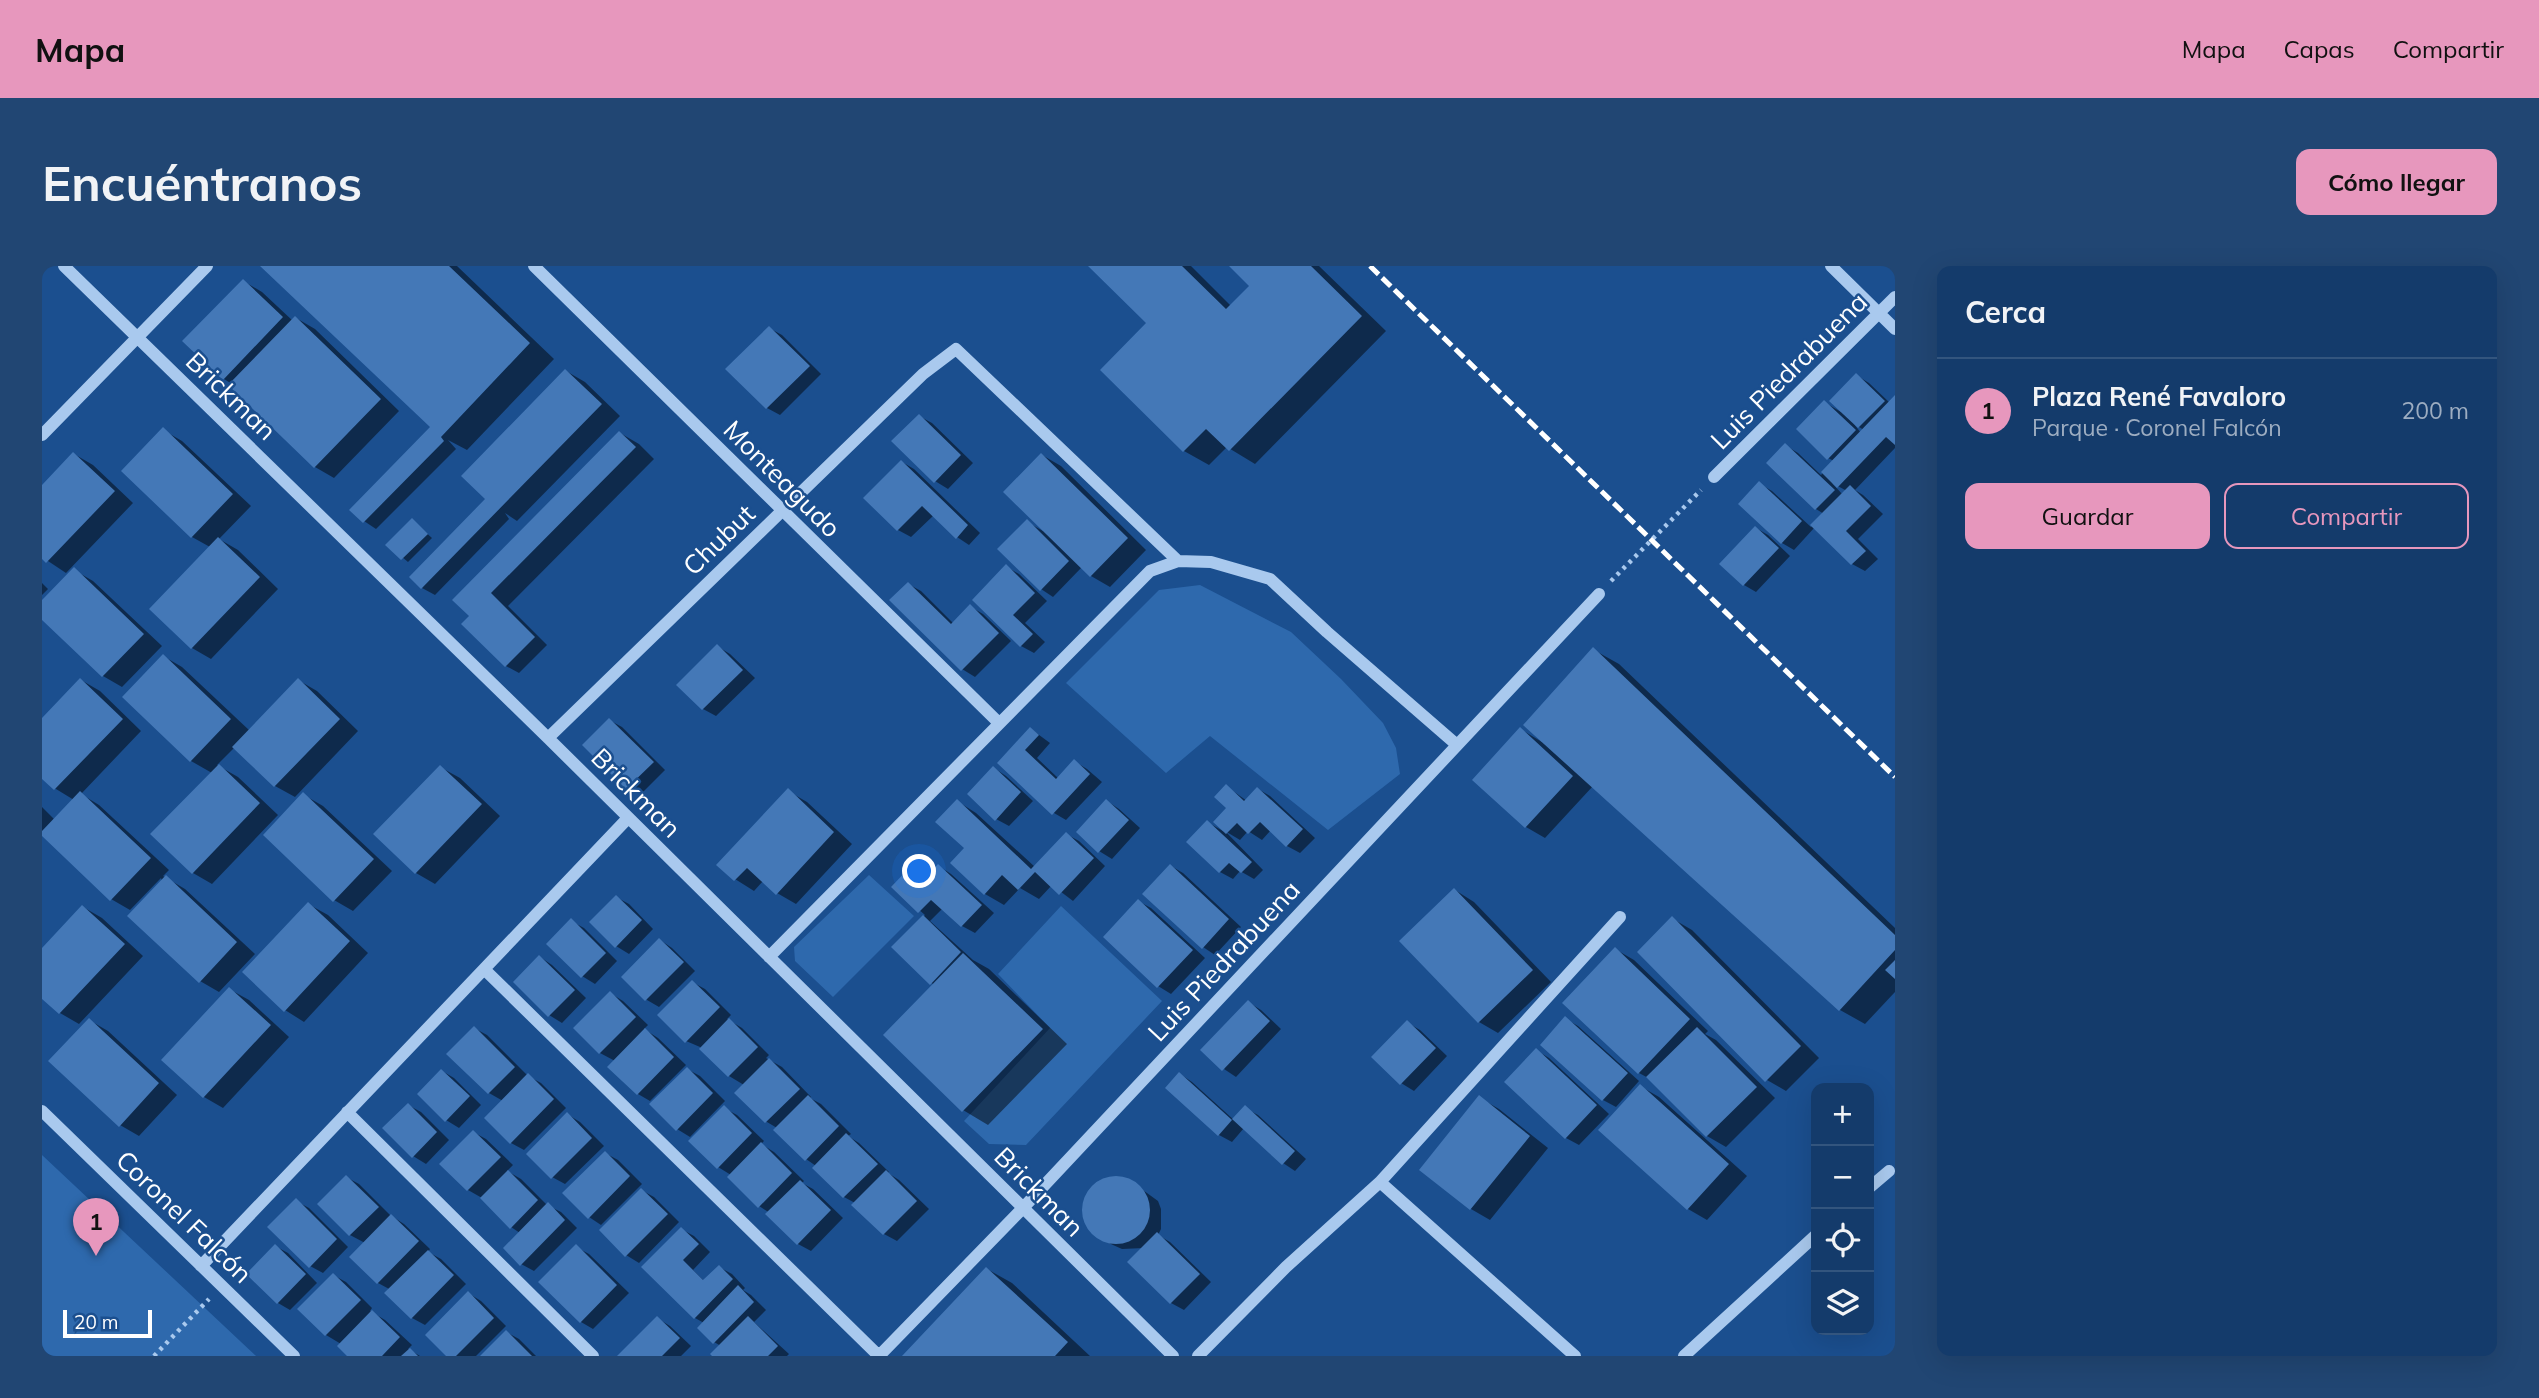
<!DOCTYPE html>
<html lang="es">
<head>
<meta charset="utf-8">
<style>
	:root { --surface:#143b6b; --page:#214673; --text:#f1f3f6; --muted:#9dadc1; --line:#33557e; --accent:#e797bd }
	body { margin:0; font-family:Mulish,sans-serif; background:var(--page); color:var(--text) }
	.controls { position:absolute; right:21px; bottom:21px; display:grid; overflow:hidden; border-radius:14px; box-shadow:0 7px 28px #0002 }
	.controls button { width:63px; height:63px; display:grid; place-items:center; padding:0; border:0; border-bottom:2px solid var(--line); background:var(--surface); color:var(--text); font:35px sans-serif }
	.scale { position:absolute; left:21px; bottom:18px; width:89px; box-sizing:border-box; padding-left:7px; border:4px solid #fff; border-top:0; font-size:19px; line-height:24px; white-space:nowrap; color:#fff; -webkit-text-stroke:5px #1b4f8f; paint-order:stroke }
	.you { position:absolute; left:878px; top:606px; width:24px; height:24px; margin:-18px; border:5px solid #fff; border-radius:50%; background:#1a73e8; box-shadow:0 0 0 10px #1a73e833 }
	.badge { display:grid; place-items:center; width:46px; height:46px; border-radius:50%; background:var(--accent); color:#111; font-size:23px; font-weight:700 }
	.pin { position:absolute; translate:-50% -58px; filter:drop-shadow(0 2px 4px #0008) }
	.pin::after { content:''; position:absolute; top:37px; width:24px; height:21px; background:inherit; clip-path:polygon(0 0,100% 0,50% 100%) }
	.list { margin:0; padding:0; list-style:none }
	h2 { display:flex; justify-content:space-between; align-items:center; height:91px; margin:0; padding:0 28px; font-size:30px }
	h2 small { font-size:23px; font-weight:400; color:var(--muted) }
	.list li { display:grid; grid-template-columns:46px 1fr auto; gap:21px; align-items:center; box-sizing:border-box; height:105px; padding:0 28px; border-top:2px solid var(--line) }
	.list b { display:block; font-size:26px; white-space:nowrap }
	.list p { margin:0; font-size:23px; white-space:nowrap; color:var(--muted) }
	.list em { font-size:23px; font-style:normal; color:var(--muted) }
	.actions { display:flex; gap:14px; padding:21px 28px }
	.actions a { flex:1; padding:16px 0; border:2px solid var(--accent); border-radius:14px; text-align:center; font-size:24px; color:var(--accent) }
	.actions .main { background:var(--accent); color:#111 }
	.icon { flex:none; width:38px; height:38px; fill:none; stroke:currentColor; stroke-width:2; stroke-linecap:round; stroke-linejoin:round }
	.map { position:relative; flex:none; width:1853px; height:1090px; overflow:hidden; border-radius:14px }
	header { display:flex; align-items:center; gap:42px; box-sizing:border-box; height:98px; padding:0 35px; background:var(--accent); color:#111 }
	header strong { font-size:33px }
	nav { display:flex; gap:38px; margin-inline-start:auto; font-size:24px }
	.intro { display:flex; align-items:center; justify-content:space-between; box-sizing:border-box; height:168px; padding:0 42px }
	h1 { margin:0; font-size:49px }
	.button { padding:18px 32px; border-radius:14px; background:var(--accent); color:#111; font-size:24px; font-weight:700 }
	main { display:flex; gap:42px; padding:0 42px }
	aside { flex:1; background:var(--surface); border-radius:14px; box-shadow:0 7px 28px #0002 }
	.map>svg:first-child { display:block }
	.green { fill:#2e69ad }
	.shadow { fill:#0007; fill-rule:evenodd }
	.building { fill:#4478b7 }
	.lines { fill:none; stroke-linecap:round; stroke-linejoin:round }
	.path { stroke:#a9c9ee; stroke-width:4.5; stroke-dasharray:3.5 5; stroke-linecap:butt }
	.minor { stroke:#a9c9ee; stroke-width:12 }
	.rail { stroke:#fff; stroke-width:5; stroke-dasharray:12 5; stroke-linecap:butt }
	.labels { text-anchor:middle; stroke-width:5; stroke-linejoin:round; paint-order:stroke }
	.street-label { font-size:26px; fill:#fff; stroke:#1b4f8f }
</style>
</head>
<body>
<header>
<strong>Mapa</strong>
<nav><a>Mapa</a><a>Capas</a><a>Compartir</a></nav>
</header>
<div class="intro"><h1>Encuéntranos</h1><a class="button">Cómo llegar</a></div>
<main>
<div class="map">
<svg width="1853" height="1090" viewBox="0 0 1853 1090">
	<rect width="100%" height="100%" fill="#1b4f8f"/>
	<path class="green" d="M1158,319L1249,366L1299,413L1341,457L1354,482L1358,508L1286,564L1168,470L1124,507L1024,417L1117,324Z
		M827,609L872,650L791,731L753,695L752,681Z
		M1019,640L1120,735L984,879L947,878L922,855L1008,762L956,708Z
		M0,889L214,1090H0Z"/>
	<path class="shadow" d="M221,0H415L512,93L425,184L406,174L414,183L334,263L322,255L391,162Z
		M1048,0H1149L1189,40L1209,19L1189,0H1277L1344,65L1213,198L1185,181L1167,199L1142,185L1060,104L1106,57Z
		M201,15L220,26L251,55L254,52L273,63L357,145L292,212L273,201L190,118L182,113L142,75Z
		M727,62L740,69L779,108L738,149L725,142Z
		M524,105L543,116L578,150L475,255L463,247L467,253L393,329L380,322L445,233Z
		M1814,109L1827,117L1848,137L1853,132V182L1813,224L1821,229L1841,248L1816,273L1836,293L1823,305L1810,298L1773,261L1752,284L1740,277L1718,218L1730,225L1769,261L1782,248L1774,243L1726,197L1743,179L1756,187L1779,209L1792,195L1786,192L1782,136L1799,146ZM1812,158L1822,164L1819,167ZM1790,217L1805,225L1801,229Z
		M877,150L890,157L931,197L906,223L893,215Z
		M121,164L140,175L209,240L177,273L196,284L236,323L169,393L150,382L168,281L150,271L82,205Z
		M578,167L597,178L612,193L466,340L505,379L477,407L464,400L430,349Z
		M32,188L51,199L91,237L24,307L0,291V221Z
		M1000,189L1019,200L1104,284L1068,321L1049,310L1040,301L1011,331L999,323L985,256L1001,265Z
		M860,196L872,203L938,267L927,279L915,271L892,249L869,271L856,264L824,232Z
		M370,254L390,272L366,296L346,279Z
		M1714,262L1726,269L1748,290L1714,326L1702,319Z
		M965,301L977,308L1005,335L983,357L1003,376L992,387L979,380L932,333Z
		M32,304L51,315L120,380L80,421L61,410L0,352V337Z
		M0,317L6,323L0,329Z
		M866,318L879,325L912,358L929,341L941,348L969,375L933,411L920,403Z
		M675,380L688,388L713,412L674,450L661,443L637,419Z
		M1552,384L1577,398L1853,662V726L1823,758L1798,744L1551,520L1503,572L1484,561L1433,513L1478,463L1500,476Z
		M121,390L140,401L208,465L256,414L275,425L316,465L253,531L233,520L193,481L175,499L196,511L236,549L170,618L151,607L170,507L149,495L82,431Z
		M39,414L58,425L99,465L39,528L57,539L127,604L121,610L143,623L213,688L177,726L158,715L119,612L88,644L69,633L0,568V541L13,554L32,534L14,523L0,510V455Z
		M567,454L580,461L623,504L598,529L586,522Z
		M989,463L1008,477L995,492L1016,512L1032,495L1045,503L1060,516L1024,554L1012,547L957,497Z
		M398,501L418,512L458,550L393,618L374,607Z
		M952,502L964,510L991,535L967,560L954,553Z
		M1184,520L1205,535L1216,523L1228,530L1273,572L1258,587L1245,580L1229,564L1220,574L1206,565L1198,574L1183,565L1221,604L1212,613L1198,605L1191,613L1178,606L1165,556L1181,565L1187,542Z
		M746,525L765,536L810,578L754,638L735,627L721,615L712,625L693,613Z
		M262,529L281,540L350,605L311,645L292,634Z
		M915,535L934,547L993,601L1024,568L1037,575L1063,600L1031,635L1010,619L997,633L978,622L962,639L943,628L924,582Z
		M1065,535L1077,543L1098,562L1070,593L1057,585Z
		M871,600L887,610L897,600L909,608L952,647L933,667L920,660L901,642L888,655L931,694L947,703L1025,778L946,859L921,844L892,719L851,681L883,649L851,621Z
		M1129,600L1141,607L1199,661L1173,689L1161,681Z
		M1413,624L1432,636L1509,716L1456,767L1437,756Z
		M574,631L587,638L611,663L587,688L574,680Z
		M1096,635L1109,642L1163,692L1129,728L1116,720Z
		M266,638L286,649L326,687L262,756L243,744Z
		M41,641L60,652L101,690L37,758L18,747L0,731V685Z
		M1631,653L1650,664L1777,792L1744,825L1725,814Z
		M529,655L542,662L575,695L553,718L540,710Z
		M618,674L630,682L653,705L617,741L605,734L582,711Z
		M1573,683L1592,694L1666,765L1663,768L1674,774L1733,832L1684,881L1665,870L1610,814L1597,807Z
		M498,691L510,699L544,732L520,757L507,749Z
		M650,716L663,723L689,749L685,753L700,762L727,789L724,792L740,801L769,831L768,832L779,838L809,868L806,870L817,877L847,906L846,907L857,914L887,943L855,975L842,968L813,937L802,931L772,902L774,900L764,893L735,862L725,856L694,827L702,819L687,810L658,781L644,775Z
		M187,723L207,734L247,771L181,842L162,831Z
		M568,727L581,735L606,759L602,763L616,772L644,799L608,835L596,828L573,795L558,787Z
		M1206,736L1219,744L1239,763L1194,811L1182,803Z
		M1524,753L1536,760L1597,815L1574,841L1561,834L1501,778Z
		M47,754L66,765L135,829L97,870L78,859Z
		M1366,757L1378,764L1405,790L1372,825L1359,817Z
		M432,762L445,769L486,810L499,817L524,842L482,884L469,877L461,835L447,827Z
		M1494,784L1507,792L1567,848L1537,879L1524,872Z
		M645,803L658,810L683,835L648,871L635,863Z
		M400,805L412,812L439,839L417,862L404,854Z
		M1138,808L1150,816L1192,854L1203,842L1216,849L1264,893L1253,905L1241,897L1202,862L1190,876L1177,869Z
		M1598,820L1617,831L1705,910L1665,954L1646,943L1559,863Z
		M1438,832L1457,843L1506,882L1448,954L1429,943Z
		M366,839L379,846L407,874L384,898L371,890Z
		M682,842L695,849L722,875L719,878L732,886L762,915L760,917L771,923L801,952L769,985L756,978L728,947L717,940L689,909L676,901Z
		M525,848L538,856L562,880L523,918L510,911Z
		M431,866L444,873L471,899L465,905L479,913L505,939L519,946L535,962L492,1005L479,998L478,967L469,961L440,932L426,924L400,898Z
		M563,887L576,894L600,918L559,959L547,951Z
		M304,911L317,918L348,949L362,958L388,983L386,986L399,993L424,1018L383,1059L370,1052L349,1024L336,1017L323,977L308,969L277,938Z
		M1068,912L1087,914L1116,935L1119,943V963L1116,969L1128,976L1169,1016L1142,1044L1129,1037L1088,996L1102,982L1080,983L1071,979L1057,972L1045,957L1042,948L1045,929L1051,921Z
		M599,924L612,931L637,956L597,997L584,989Z
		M254,935L267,942L306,981L281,1007L268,1000Z
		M639,963L652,970L668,986L651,1004L662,1015L677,1001L690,1008L703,1022L701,1024L709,1029L724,1044L712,1056L747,1088L745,1090H673L679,1080L672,1076L662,1057L653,1052L602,1001Z
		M233,980L246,987L275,1017L248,1044L236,1037Z
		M534,981L547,988L587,1027L551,1063L539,1056Z
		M945,1003L970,1017L1048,1090H863Z
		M291,1009L304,1016L330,1042L328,1045L343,1054L370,1079L366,1083L378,1090H307L299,1078L284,1069Z
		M426,1027L439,1035L464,1060L434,1090H406Z
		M615,1052L628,1060L649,1080L639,1090H578Z
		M464,1066L477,1073L494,1090H441Z"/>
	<path class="building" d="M218,0H407L488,77L399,171L402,175L321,257L307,244L388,161Z
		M1046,0H1140L1184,43L1207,20L1187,0H1269L1320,50L1187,185L1164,163L1141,186L1058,104L1104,57Z
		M201,13L241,51L181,114L140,75Z
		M253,50L339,133L272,202L186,119Z
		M727,60L768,100L724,143L683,103Z
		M523,103L560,138L379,323L367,311L443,233L419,210Z
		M1814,107L1843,135L1816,162L1787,135Z
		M1853,129V179L1844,171L1795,222L1779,206Z
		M1782,134L1814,164L1785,194L1754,163Z
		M877,148L919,189L892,217L849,175Z
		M121,161L191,228L149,272L79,205Z
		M577,165L594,181L449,327L493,371L463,401L419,358L427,350L410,334Z
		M1743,177L1793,224L1773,244L1724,197Z
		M31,186L73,225L4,297L0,293V219Z
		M999,187L1086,272L1048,311L961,226Z
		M859,194L926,259L914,273L880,240L855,265L821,232Z
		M1717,215L1760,255L1739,278L1696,238Z
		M1808,219L1829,240L1804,265L1824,285L1809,299L1768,259Z
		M370,252L386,268L359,294L343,279Z
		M985,253L1027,295L998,325L955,283Z
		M1713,260L1737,282L1701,320L1677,298Z
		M176,271L218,311L149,383L107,343Z
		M964,298L993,327L971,349L991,368L978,381L930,334Z
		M32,301L102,368L60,411L0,354V334Z
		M866,316L909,358L928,338L957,367L919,405L847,334Z
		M675,378L701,404L660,444L634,419Z
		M1551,381L1853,669V684L1797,745L1481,459Z
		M121,388L189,453L148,496L80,431Z
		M38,412L81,453L12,524L0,513V452Z
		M256,412L298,453L232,521L190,481Z
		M567,452L612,496L584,523L540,479Z
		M988,461L997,469L983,484L1014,513L1032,493L1048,508L1010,549L955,497Z
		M1478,461L1531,510L1483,562L1430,514Z
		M177,498L218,537L150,608L108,568Z
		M398,499L440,538L373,608L331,568Z
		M951,500L979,526L953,555L925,528Z
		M1184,518L1202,535L1215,521L1261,563L1244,581L1218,556L1206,568L1195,557L1184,568L1171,556L1184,542L1172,531Z
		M746,522L792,566L734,629L705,602L692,615L674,599Z
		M38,525L109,592L68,635L0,570V565Z
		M261,526L332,593L291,636L221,569Z
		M915,533L989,603L1024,566L1052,592L1017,629L993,606L976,624L960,609L942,629L908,597L922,582L893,556Z
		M1064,533L1087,554L1056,587L1034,566Z
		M1165,554L1210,596L1199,607L1187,597L1177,607L1144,576Z
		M871,598L885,610L896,598L940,639L919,661L889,634L876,647L849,621Z
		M1128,598L1187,653L1160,683L1100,628Z
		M124,609L195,676L157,717L85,650Z
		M1412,622L1491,704L1436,757L1357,675Z
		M574,629L600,654L573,682L547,656Z
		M1096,633L1151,684L1115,722L1061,671Z
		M266,636L308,675L242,746L200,706Z
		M40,639L83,678L17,748L0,733V682Z
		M881,649L919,686L888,719L849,681Z
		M1630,650L1759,780L1723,816L1595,686Z
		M529,652L564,687L539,712L504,678Z
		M617,672L642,696L603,735L579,711Z
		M1573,681L1648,753L1596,808L1520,737Z
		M921,687L1001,763L920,846L841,769Z
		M497,689L533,724L506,751L471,716Z
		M1853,694V713L1843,704Z
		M650,714L678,741L643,777L615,749Z
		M187,721L229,759L161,832L119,794Z
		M568,725L594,751L557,788L531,762Z
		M1206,734L1228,755L1180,805L1158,784Z
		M1523,750L1586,807L1560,835L1498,779Z
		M47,752L117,817L77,861L6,795Z
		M687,752L716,781L686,811L657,783Z
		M1365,754L1394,782L1358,819L1329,791Z
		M432,760L473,801L446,828L404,788Z
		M1655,761L1715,821L1664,871L1604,811Z
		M603,762L632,791L595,829L565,801Z
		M1494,782L1555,839L1523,873L1462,816Z
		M727,792L758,823L723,857L692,827Z
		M645,801L671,827L634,865L607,838Z
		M399,803L428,830L403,856L375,828Z
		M1137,806L1190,854L1176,870L1123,822Z
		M486,807L512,833L468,878L442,852Z
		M1598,818L1687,898L1645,944L1556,864Z
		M766,829L797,860L763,895L731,864Z
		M1437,829L1488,870L1428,944L1377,904Z
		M366,837L395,866L370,892L340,862Z
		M682,839L710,867L675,903L646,875Z
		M1203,839L1253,885L1240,899L1190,853Z
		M525,846L550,872L509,913L484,888Z
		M431,864L459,891L425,925L397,898Z
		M804,867L836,898L801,932L770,902Z
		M719,876L750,907L716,942L685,911Z
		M563,885L588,910L546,953L520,927Z
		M466,904L496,934L468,963L438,932Z
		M844,904L875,935L841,969L809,939Z
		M304,909L337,941L307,970L275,938Z
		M1040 944a34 34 0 1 1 68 0a34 34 0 1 1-68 0Z
		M758,914L789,944L755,979L723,948Z
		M599,922L626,948L583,991L557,964Z
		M254,932L295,973L267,1002L225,961Z
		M506,936L523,954L478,1000L461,982Z
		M349,948L377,975L335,1018L307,991Z
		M639,961L657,978L641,994L661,1014L677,999L691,1013L652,1053L599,1001Z
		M1115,966L1158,1008L1128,1038L1085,996Z
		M233,978L264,1008L235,1038L204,1008Z
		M534,978L575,1019L538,1057L496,1016Z
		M386,984L412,1009L369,1053L342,1027Z
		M944,1001L1026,1076L1013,1090H860Z
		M291,1007L319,1034L283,1070L255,1043Z
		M696,1019L712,1036L671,1078L655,1062Z
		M426,1025L452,1052L414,1090H404L383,1069Z
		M330,1044L358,1071L340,1090H305L295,1080Z
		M615,1050L638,1072L620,1090H575Z
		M706,1050L736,1080L726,1090H670L668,1088Z
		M464,1064L490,1090H438Z
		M368,1082L376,1090H359Z"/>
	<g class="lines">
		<path class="path" d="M1569,315L1659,224
			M112,1090L167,1033"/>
		<path class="minor" d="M22,0L506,472L1131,1090
			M492,0L957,457
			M1789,0L1853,63
			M0,169L165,0
			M1672,211L1853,31
			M506,472L881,108L914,83L1136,295L1169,296L1228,313L1285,366L1415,479
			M727,691L1108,305L1136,295
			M442,703L837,1090
			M0,845L252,1090
			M305,846L551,1090
			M1338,916L1578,651
			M1827,922L1847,905
			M159,1000L586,552
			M837,1090L981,942L1557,328
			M1156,1090L1244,1001L1338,916L1533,1090
			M1642,1090L1774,969"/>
		<path class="rail" d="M1328,0L1853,511"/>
	</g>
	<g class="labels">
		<g class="street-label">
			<text transform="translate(1747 105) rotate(-45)" y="9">Luis Piedrabuena</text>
			<text transform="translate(189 130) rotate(44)" y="9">Brickman</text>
			<text transform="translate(740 213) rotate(45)" y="9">Monteagudo</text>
			<text transform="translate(677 274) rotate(-44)" y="9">Chubut</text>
			<text transform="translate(594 527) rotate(45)" y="9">Brickman</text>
			<text transform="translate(1182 695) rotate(-47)" y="9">Luis Piedrabuena</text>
			<text transform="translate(997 926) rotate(45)" y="9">Brickman</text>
			<text transform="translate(142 951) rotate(44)" y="9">Coronel Falcón</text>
		</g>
	</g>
</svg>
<div class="controls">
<button>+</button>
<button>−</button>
<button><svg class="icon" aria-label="locate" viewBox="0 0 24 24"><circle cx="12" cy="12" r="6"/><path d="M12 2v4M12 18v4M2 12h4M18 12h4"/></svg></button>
<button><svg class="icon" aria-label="layers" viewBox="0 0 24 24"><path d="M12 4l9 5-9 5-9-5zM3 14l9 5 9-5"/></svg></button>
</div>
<div class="scale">20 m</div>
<div class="you"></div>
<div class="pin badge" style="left:54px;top:990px">1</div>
</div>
<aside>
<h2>Cerca<small></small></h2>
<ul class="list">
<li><span class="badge">1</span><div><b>Plaza René Favaloro</b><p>Parque · Coronel Falcón</p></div><em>200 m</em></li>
</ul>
<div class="actions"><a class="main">Guardar</a><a>Compartir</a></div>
</aside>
</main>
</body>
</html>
